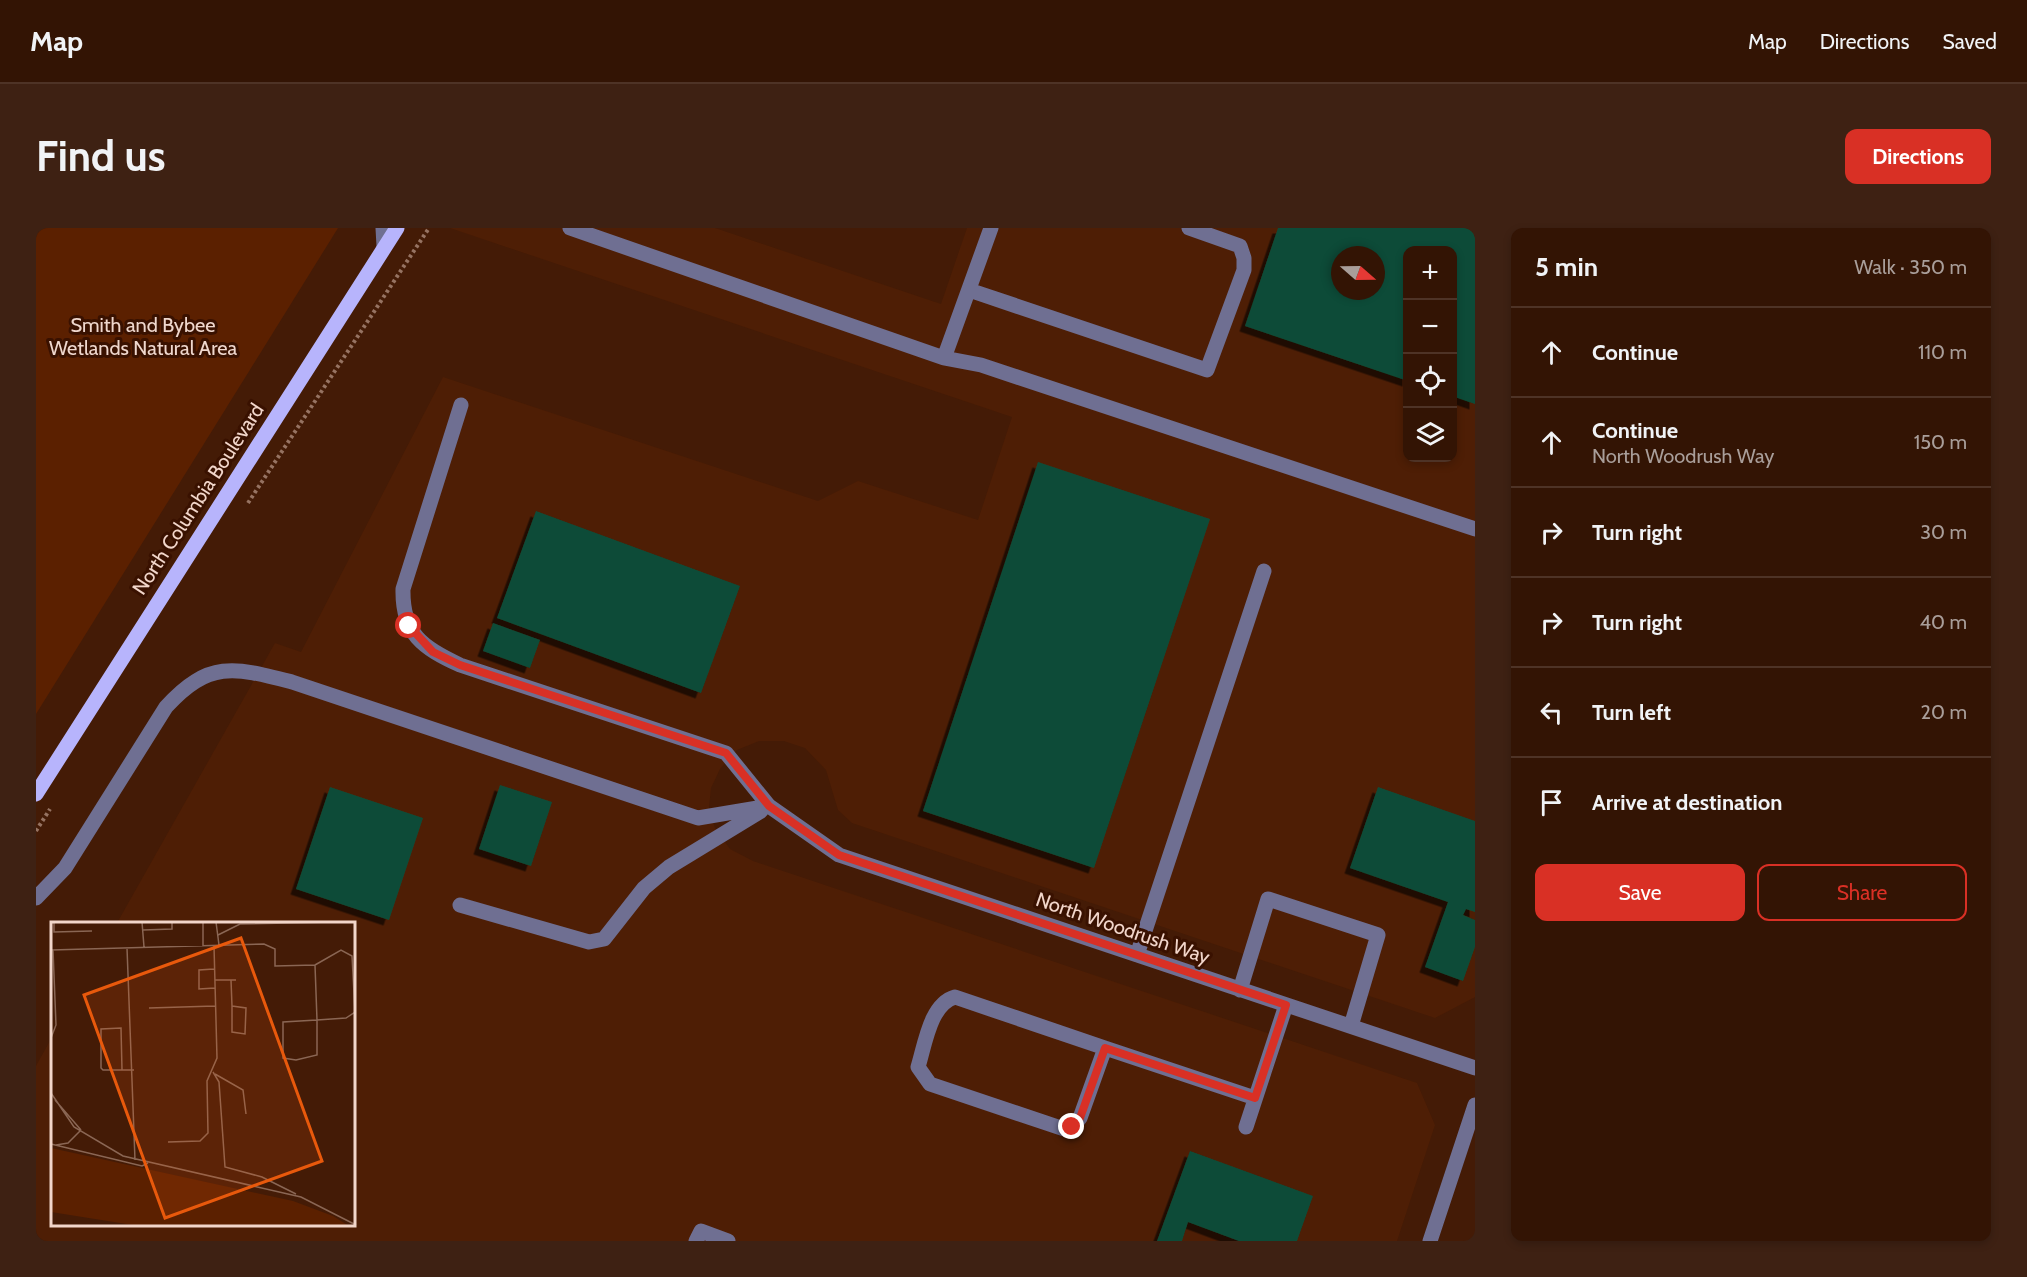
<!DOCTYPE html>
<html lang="en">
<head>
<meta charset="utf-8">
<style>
	:root { --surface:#331404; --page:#3e2113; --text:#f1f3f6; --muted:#a99e9a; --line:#4e3326; --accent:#d93025 }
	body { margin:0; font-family:Cabin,sans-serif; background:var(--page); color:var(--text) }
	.controls { position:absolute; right:18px; top:18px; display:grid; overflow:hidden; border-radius:12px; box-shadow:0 3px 9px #0003 }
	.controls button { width:54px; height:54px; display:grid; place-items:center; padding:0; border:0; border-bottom:2px solid var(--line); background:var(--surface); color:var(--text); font:30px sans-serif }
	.compass { position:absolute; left:1295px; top:18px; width:54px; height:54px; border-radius:50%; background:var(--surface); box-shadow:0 3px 9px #0003; rotate:110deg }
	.stop { position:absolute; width:18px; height:18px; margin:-14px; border:4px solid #d93025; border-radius:50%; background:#fff }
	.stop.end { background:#d93025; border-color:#fff; box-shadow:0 2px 6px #0008 }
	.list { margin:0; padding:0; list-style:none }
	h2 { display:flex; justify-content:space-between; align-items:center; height:78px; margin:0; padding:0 24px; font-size:26px }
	h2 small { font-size:20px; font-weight:400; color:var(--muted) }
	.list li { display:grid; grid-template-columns:39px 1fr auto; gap:18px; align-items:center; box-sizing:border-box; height:90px; padding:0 24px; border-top:2px solid var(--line) }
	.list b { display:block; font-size:22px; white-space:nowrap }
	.list p { margin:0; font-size:20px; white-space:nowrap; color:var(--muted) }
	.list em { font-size:20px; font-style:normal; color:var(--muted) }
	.actions { display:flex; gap:12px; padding:18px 24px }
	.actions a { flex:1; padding:14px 0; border:2px solid var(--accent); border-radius:12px; text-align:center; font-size:21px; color:var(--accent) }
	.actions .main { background:var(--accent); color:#fff }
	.icon { flex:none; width:33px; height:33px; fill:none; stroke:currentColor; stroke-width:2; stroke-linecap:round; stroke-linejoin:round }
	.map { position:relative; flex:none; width:1439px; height:1013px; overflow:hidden; border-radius:12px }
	header { display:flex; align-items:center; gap:36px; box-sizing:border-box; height:84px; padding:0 30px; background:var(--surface); border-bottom:2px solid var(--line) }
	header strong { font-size:28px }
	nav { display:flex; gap:33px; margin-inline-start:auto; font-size:21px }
	.intro { display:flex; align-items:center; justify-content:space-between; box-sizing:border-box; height:144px; padding:0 36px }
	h1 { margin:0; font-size:42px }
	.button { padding:15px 27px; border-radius:12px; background:var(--accent); color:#fff; font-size:21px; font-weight:700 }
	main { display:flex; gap:36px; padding:0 36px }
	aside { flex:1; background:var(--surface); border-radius:12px; box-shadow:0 3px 9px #0003 }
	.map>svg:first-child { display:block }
	.built { fill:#4e1e05; fill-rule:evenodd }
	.green { fill:#5b2000 }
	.building { fill:#0f4b37; fill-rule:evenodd; filter:url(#shadow) }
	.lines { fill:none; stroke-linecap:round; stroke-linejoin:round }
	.path { stroke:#967362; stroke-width:4; stroke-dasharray:3 3; stroke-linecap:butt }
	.minor { stroke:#6f6f92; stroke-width:15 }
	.major { stroke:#b7b4fc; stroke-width:15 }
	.route { stroke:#d93025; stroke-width:8 }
	.labels { text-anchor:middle; stroke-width:6; stroke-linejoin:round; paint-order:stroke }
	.park-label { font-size:20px; fill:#efd7cd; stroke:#391100 }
	.street-label { font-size:20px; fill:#f2d6ca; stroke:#391100 }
	.inset-road { fill:none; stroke:#8a6654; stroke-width:1.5 }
	.view { fill:#e8590c; fill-opacity:0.15; stroke:#e8590c; stroke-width:3 }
	.inset-edge { fill:none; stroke:#f2d6ca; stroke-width:3 }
</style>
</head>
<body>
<header>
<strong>Map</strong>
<nav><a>Map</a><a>Directions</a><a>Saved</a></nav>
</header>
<div class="intro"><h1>Find us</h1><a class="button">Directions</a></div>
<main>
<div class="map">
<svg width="1439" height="1013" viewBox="0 0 1439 1013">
	<defs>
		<filter id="shadow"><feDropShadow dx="-5.5" dy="5.5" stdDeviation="0" flood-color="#0009"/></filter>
	</defs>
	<rect width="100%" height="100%" fill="#441b06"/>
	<path class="built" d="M414,0H679L905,76L931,0H1439V769L1399,790L816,595L802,582L790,542L769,520L748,513H723L701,522L684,541L675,560L673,580L679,600L694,621L717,633L1381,855L1399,897L1361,1013H0V838L16,809V996H318V695H81L239,415L265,424L407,149L782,273L822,253L942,292L976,189ZM1372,22H1416V230H1372ZM1304,27H1340V63H1304Z"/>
	<path class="green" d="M0,0H302L0,486Z"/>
	<path class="building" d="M1242,0H1439V176L1416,168V22H1372V153L1209,98ZM1304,27H1340V63H1304Z
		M1002,234L1174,291L1058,640L887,583Z
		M500,283L704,358L665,465L461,390Z
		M457,395L504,412L494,440L447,423Z
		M464,557L516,574L495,638L443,621Z
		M294,559L387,590L353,692L260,661Z
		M1342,559L1439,593V684L1430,681L1427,687L1439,692V719L1427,753L1389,739L1412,674L1314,640Z
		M1154,923L1277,968L1261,1013H1203L1152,994L1146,1013H1121Z"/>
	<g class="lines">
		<path class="path" d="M212,275L393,0
			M0,603L14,581"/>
		<path class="minor" d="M347,0L348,18
			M534,0L908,130L945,137L1439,301
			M933,62L1171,142L1208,42V30L1204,18L1153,0
			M908,130L955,0
			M425,177L367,361C366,406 387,420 424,437L690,525L733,578L803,627L1439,840
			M0,670L29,640L130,479C173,432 198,439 256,454L662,590L733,578
			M424,677L553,714L568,711L608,660L633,639L725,583
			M1101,727L1228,343
			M1204,762L1232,671L1342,707L1315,798
			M919,769L1069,820L1044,890L1037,899L1028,901L894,856L882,839C889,817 894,776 919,769Z
			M1069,820L1219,870
			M1210,899L1250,777
			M660,1013L665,1003L692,1013
			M1394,1013L1439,877"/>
		<path class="major" d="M0,566L361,0"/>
	</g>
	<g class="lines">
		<path class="route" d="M373,398L397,424L424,437L690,525L733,578L803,627L1250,777L1219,870L1069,820L1044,890L1036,899"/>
	</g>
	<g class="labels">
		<g class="park-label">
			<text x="107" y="104">Smith and Bybee<tspan x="107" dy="23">Wetlands Natural Area</tspan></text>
		</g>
		<g class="street-label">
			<text transform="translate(162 271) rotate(-57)" y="7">North Columbia Boulevard</text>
			<text transform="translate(1087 700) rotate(19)" y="7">North Woodrush Way</text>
		</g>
	</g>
	<g transform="translate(15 694)">
		<rect width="304" height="304" fill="#441b06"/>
		<path d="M0,226L242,279L282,294L298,304H88L0,290Z" fill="#5b2000"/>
		<path class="inset-road" d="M3,0V10L41,9M91,0L93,25M152,0V24M165,0L168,23M92,8L121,7V0M167,13L189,2L283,0M76,26L84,238M0,28L213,22L224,27V44L264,43L266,98V133L245,138L232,136V100L266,98L295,96L304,90L301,34L290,28L264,43M163,47L148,48V67L164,66M164,58H185M180,58L181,84M181,84L195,86L194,112L181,110ZM98,86L164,84M0,116L5,103L2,28M71,148L70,106L50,107V146L52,148H83M162,150L168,160L174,245L211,255L245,272M164,152L192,168L195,192M0,171L23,205L72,234L250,275L305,303M4,178L30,208M117,220L149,219L157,211L156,159L166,136L163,24M0,222L91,244L97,241M5,223L17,221L30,208"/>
		<path class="view" d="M190,16L271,239L114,296L33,73Z"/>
		<rect width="304" height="304" class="inset-edge"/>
	</g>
</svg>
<div class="controls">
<button>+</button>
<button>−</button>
<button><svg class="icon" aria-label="locate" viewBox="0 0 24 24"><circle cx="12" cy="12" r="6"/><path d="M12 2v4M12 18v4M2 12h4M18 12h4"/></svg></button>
<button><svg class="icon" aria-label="layers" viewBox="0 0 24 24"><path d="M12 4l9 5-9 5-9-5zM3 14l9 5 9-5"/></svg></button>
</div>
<svg class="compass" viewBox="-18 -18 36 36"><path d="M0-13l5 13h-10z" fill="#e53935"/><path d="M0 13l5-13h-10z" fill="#a99e9a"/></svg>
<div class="stop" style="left:373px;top:398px"></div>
<div class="stop end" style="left:1036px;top:899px"></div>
</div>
<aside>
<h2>5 min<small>Walk · 350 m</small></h2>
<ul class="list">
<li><svg class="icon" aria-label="ahead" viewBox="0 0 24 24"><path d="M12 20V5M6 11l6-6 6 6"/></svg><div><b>Continue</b></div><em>110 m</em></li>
<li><svg class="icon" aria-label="ahead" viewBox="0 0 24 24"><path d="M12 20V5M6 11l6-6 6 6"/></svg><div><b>Continue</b><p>North Woodrush Way</p></div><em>150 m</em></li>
<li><svg class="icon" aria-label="right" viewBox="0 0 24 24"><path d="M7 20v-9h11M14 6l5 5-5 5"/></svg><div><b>Turn right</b></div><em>30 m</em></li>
<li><svg class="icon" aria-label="right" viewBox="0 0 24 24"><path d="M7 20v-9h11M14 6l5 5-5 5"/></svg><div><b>Turn right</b></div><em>40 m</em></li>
<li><svg class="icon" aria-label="left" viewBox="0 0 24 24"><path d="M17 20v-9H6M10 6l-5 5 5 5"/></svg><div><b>Turn left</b></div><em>20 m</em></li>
<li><svg class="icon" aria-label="arrive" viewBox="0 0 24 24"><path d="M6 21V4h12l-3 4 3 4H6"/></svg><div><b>Arrive at destination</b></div></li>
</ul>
<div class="actions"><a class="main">Save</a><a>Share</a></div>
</aside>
</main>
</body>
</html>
